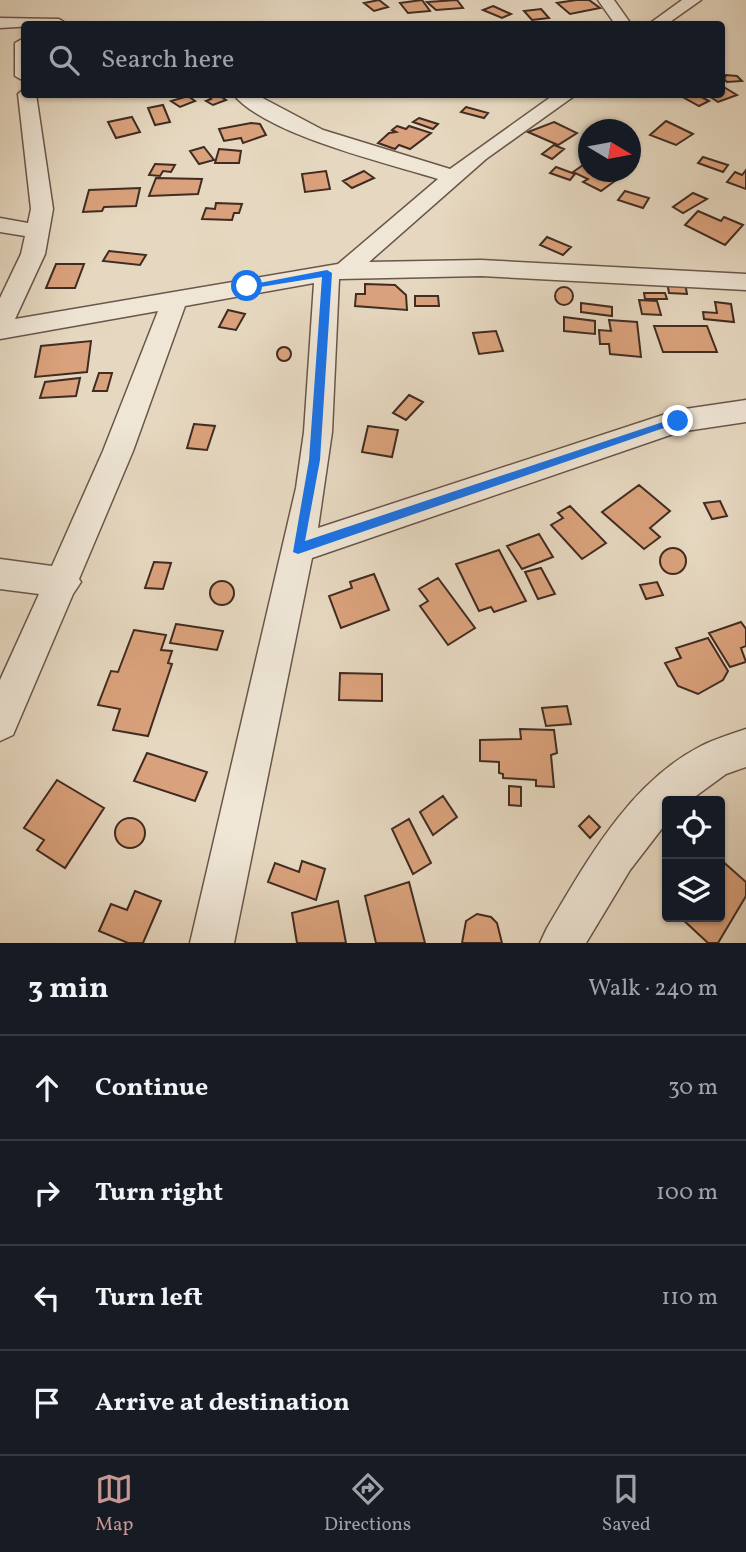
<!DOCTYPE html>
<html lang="en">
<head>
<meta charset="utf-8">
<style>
	:root { --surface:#171b24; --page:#242831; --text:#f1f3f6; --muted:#9ea1a6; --line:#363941; --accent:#c59692 }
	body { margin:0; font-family:Vollkorn,serif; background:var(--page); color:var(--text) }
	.controls { position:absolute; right:21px; bottom:21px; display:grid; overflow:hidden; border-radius:7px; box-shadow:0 2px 5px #0004 }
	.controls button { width:63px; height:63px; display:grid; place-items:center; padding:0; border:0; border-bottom:2px solid var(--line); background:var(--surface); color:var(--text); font:35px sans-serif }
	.compass { position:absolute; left:578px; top:119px; width:63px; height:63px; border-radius:50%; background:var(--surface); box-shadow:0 2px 5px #0004; rotate:100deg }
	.stop { position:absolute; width:21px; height:21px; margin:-16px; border:5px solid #1a73e8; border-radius:50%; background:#fff }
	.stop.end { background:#1a73e8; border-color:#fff; box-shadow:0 2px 7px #0008 }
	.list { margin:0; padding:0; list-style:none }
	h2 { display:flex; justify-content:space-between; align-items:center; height:91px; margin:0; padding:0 28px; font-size:30px }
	h2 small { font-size:23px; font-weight:400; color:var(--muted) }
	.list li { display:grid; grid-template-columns:46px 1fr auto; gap:21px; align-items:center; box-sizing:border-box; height:105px; padding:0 28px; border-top:2px solid var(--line) }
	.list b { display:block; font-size:26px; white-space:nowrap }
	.list em { font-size:23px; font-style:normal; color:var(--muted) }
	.icon { flex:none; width:38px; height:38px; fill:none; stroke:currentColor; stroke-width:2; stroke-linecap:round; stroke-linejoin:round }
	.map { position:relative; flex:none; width:746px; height:943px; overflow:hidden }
	.search { position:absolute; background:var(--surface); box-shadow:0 2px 5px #0004; left:21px; right:21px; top:21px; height:77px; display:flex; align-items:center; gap:18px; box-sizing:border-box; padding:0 24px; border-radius:7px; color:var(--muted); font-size:26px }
	.sheet { height:511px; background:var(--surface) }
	nav { display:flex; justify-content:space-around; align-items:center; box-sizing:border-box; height:98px; border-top:2px solid var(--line); background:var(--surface); font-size:19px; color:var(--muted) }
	nav a { display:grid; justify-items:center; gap:4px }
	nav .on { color:var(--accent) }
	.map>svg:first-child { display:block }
	.building { fill:#daa27c; stroke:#412b22; stroke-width:2 }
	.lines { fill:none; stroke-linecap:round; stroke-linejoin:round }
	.minor-casing { stroke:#6a564a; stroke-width:3 }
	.minor { fill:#efe6d6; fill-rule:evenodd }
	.route { fill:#1a73e8 }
</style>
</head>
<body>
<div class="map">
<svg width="746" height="943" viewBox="0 0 746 943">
	<rect width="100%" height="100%" fill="#e6d8c0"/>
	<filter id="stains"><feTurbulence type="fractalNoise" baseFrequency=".00286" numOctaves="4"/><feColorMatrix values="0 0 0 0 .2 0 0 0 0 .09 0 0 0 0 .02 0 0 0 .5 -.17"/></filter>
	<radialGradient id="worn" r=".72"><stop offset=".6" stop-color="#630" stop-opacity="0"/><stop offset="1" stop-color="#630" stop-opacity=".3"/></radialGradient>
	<path class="building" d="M379,0L388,7L374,11L364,3Z
		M422,0L430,11L408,13L400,3Z
		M457,0L463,8L436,10L427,2Z
		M576,0H589L600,8L570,14L557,3Z
		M493,6L511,14L502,18L483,10Z
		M541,9L549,18L532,20L524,11Z
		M726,75L737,76L742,81L727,82L724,79Z
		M722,86L737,95L718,102L706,94H722Z
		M205,94H217L226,100L213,105L206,101L211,99Z
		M685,94H696L709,101L699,106L681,96Z
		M188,96L195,101L180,107L171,101Z
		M163,105L170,122L155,125L148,108Z
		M466,107L488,113L484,118L461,112Z
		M132,117L140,132L116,138L108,122Z
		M419,118L438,124L433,129L413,122Z
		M666,121L693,134L676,145L650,135Z
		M554,122L577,133L558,145L528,132Z
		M251,123L260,124L266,135L243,143L241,138L224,141L219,129Z
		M397,126L406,129L409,126L431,133L410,149L399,145L395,149L378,143L389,133L396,132L392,130Z
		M554,145L564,149L552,159L542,154Z
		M204,147L214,160L199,164L190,151Z
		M219,149L241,151L239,163H215Z
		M703,157L728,165L723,172L698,163Z
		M586,163L588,172H606L619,178L601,191L583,182L588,179L573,172Z
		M155,164L175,165L171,172L163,171L160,176L149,175Z
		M556,167L575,174L570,180L550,173Z
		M746,170V189L727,182L735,172L742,175Z
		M326,171L330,189L305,192L302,174Z
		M364,171L374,178L352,188L343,181Z
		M156,178L202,179L198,194L149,196Z
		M140,188L136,206L104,207L102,211L83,212L89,190Z
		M625,191L649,198L643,208L618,200Z
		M693,193L707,199L683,213L673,207Z
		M216,203L242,204L239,213H234L232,220L202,219L206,208L215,209Z
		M698,211L721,221L724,217L743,225L725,245L685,225Z
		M547,237L571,247L563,255L540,245Z
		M109,251L146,255L140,265L103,261Z
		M56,264H84L75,288H46Z
		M667,282L685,283L687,294L669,293Z
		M365,284L395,285L406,295L407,310L355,306L356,294H365Z
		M555 296a9 9 0 1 1 18 0a9 9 0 1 1-18 0Z
		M644,293H665L667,299H645Z
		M415,296H438L439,306H415Z
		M639,300L657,301L661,315L642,314Z
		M715,302L731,304L734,322L704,319L703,312L717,313Z
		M581,303L612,307V316L581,312Z
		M228,310L245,314L236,330L219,327Z
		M564,317L595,321V334L564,331Z
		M609,320L637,322L641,357L610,354L609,344H600L599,330L611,331Z
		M654,326H707L717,352H663Z
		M496,331L503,351L479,354L473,333Z
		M91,341L87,372L35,377L41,346Z
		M277 354a7 7 0 1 1 14 0a7 7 0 1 1-14 0Z
		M99,373H112L107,391H93Z
		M80,378L76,396L40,398L45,382Z
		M409,395L423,402L406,420L393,413Z
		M194,424L215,426L207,450L187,448Z
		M368,426L398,430L392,457L362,452Z
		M639,485L670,511L650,528L660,537L644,549L602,512Z
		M720,501L727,516L712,519L704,503Z
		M570,506L606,543L582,559L551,525L563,518L558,513Z
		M539,534L553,557L522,569L507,546Z
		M660 561a13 13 0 1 1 26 0a13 13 0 1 1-26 0Z
		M499,550L526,601L494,612L491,607L479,611L456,564Z
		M154,562L171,563L163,589L145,588Z
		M541,568L555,594L538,599L525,572Z
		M374,574L389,610L341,628L329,596L352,588L350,582Z
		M438,578L475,628L448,645L420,606L428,601L419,589Z
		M210 593a12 12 0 1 1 24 0a12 12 0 1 1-24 0Z
		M657,582L663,595L646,599L640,585Z
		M741,622L746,629V646L741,648L746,662L730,667L709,633Z
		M176,624L223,631L217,650L170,643Z
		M134,630L166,635L161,650L172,651L168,663L172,664L148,736L113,730L120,709L98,705L111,671L118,672Z
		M708,638L728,671L723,680L698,694L678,686L665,663L681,658L676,648Z
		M340,673L382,674V701L339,700Z
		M567,706L571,724L546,726L542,708Z
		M520,729L554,730L557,753L551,755L554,787L536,786V780L503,778V774L499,773V762L480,761V740L521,739Z
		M147,753L207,772L195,801L134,781Z
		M57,780L104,808L65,868L37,850L44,840L24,828Z
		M509,786L521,787V806L509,805Z
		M443,796L457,817L433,835L420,812Z
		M589,816L600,827L590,838L579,826Z
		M115 833a15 15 0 1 1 30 0a15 15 0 1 1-30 0Z
		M409,819L431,863L413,874L392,829Z
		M720,859L746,882V896L718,943H708L680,917H720Z
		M302,861L325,869L316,900L268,882L275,863L299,872Z
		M409,882L425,943H376L365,896Z
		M135,891L161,901L143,943H128L99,931L111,904L127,910Z
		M338,901L346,943H297L292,913Z
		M477,914L491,917L497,923L502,943H462L466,921Z"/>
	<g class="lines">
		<g class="minor-casing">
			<path id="minor" d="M598,0H614L631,24H615Z
				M682,0H701L667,24H649Z
				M0,18L59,19L67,24L0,28Z
				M24,38V81L15,76V43Z
				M24,89V94H36L53,209L45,254L15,319L338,264L438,179C387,163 266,135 233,94H255L323,130L450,169L555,94H577L486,159L369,262L481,260L746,274V290L481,276L339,279L332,432L318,528L678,410L746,400V422L679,432L312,558L234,943H190L296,488L304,432L314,283L185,306L133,451L79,579L81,582L73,594L13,735L0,741V680L39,594L0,589V559L52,566L103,451L158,311L0,339V298L21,254L25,236L0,232V218L28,223L31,209L18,94Z
				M746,729V767L726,774L689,801H667V822L630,870L586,943H540L547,928C587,861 629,783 701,746C715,739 731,734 746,729Z"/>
		</g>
		<use href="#minor" class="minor"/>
	</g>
	<path class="route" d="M327,270L332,273L320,460L305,541L678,417L684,421L298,554L293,552L309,460L322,277L247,289L243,286Z"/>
	<rect width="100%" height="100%" filter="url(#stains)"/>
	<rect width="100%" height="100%" fill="url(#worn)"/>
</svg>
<div class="controls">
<button><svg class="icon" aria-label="locate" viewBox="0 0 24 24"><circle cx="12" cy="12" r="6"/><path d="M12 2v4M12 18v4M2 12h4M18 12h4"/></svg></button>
<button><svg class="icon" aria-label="layers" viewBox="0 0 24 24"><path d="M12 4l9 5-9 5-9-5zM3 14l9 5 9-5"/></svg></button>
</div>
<svg class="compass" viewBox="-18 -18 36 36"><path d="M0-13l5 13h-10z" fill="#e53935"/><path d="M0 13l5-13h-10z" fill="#9ea1a6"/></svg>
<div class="stop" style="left:247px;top:286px"></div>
<div class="stop end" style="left:678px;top:421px"></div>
<div class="search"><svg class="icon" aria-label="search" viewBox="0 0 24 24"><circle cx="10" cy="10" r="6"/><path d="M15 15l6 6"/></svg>Search here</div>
</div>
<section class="sheet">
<h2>3 min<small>Walk · 240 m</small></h2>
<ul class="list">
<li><svg class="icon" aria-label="ahead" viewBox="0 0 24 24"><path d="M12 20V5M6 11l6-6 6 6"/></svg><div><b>Continue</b></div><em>30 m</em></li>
<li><svg class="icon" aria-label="right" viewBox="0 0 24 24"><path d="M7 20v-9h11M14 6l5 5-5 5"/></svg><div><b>Turn right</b></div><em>100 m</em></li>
<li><svg class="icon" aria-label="left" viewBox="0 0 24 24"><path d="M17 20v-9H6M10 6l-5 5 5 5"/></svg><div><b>Turn left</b></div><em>110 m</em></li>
<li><svg class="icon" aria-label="arrive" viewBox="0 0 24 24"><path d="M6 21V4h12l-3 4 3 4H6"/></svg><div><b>Arrive at destination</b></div></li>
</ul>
</section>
<nav>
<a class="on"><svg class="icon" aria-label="map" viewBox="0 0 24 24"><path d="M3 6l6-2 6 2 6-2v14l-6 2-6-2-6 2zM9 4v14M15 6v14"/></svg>Map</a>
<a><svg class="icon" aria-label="directions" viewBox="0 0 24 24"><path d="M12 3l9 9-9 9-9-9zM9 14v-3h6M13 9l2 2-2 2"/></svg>Directions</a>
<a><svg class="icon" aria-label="saved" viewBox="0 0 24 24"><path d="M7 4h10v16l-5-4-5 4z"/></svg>Saved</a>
</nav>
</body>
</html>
